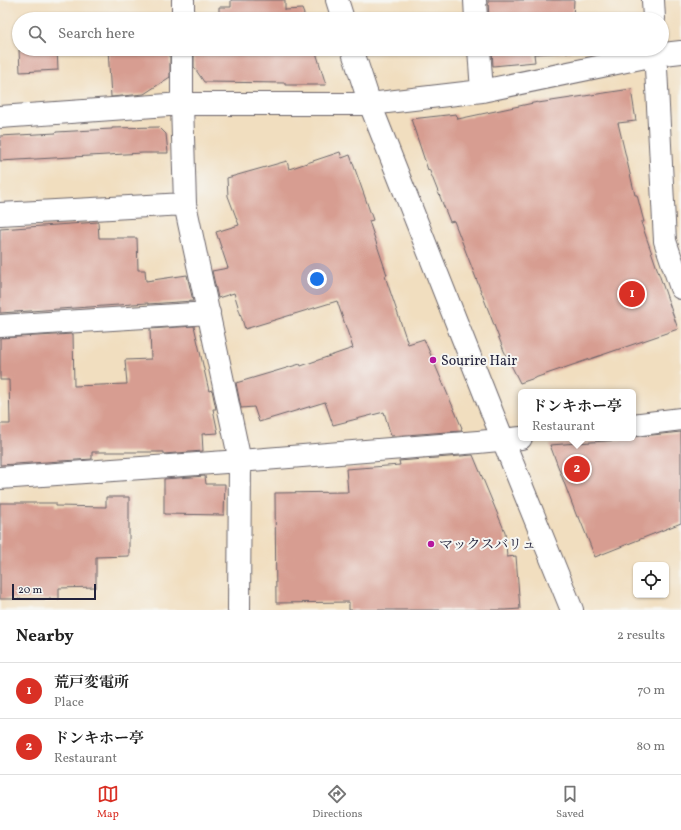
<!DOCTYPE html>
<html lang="en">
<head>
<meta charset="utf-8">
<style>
	:root { --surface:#fff; --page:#f6f6f6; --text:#222; --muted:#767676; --line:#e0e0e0; --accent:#d93025 }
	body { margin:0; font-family:Vollkorn,"Noto Serif JP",serif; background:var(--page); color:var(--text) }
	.controls { position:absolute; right:12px; bottom:12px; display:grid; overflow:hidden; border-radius:6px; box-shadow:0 1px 3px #0004 }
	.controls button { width:36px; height:36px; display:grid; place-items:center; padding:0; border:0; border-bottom:1px solid var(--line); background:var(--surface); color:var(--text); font:20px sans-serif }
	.scale { position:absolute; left:12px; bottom:10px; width:84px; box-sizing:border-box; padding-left:4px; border:2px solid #22223b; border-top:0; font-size:11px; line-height:14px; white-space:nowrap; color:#22223b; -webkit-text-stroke:3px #f6f6f2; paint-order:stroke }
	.you { position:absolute; left:317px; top:279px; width:14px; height:14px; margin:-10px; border:3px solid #fff; border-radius:50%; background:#1a73e8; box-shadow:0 0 0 6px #1a73e833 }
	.badge { display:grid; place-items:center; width:26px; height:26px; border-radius:50%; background:var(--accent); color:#fff; font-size:13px; font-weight:700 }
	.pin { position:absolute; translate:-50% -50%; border:2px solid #fff; box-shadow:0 1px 4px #0006 }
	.popup { position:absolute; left:518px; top:389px; width:118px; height:52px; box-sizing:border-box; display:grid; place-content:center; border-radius:6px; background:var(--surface); filter:drop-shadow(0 1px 3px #0005); font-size:13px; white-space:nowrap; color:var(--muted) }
	.popup b { font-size:15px; color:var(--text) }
	.popup::after { content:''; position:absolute; left:50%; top:100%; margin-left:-8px; border:8px solid transparent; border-top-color:var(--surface) }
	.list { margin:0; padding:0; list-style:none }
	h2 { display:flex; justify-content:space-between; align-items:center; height:52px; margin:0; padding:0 16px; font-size:17px }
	h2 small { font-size:13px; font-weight:400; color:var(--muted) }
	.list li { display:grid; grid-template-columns:26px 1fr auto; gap:12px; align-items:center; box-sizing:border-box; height:56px; padding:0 16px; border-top:1px solid var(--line) }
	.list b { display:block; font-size:15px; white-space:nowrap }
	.list p { margin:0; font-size:13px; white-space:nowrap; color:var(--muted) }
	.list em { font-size:13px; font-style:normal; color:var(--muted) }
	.icon { flex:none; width:22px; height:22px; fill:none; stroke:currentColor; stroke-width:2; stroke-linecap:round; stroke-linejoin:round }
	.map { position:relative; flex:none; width:681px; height:610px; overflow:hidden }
	.search { position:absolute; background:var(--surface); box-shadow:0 1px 3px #0004; left:12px; right:12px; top:12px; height:44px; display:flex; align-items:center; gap:10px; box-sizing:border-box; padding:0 14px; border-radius:22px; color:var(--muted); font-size:15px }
	.sheet { height:164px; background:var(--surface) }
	nav { display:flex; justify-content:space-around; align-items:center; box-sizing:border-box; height:56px; border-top:1px solid var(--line); background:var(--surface); font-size:11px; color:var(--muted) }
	nav a { display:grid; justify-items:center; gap:2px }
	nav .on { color:var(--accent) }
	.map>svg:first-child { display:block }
	.building { fill:#d79d91 }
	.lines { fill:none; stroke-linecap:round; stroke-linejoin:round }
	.minor-casing { stroke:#6a6469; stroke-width:24 }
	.minor { stroke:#fff; stroke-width:22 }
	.poi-dot { fill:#b5179e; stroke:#f6f6f2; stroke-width:1.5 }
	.labels { text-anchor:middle; stroke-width:4; stroke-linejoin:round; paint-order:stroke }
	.poi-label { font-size:14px; fill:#22223b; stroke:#f6f6f2; text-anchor:start }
</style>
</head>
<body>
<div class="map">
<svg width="681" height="610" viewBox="0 0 681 610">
	<rect width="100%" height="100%" fill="#f6f6f2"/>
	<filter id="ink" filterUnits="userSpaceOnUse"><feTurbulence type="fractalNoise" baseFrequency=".025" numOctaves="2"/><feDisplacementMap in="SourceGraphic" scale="8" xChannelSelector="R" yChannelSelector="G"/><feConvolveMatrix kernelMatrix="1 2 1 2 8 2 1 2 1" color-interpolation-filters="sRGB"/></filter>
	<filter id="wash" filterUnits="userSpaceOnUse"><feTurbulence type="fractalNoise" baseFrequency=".012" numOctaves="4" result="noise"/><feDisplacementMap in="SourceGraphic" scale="16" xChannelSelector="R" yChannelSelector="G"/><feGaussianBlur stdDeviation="0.9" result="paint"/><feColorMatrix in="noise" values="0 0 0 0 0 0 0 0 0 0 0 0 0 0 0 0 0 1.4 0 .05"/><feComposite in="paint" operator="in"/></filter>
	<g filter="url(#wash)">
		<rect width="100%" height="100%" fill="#f1debf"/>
		<g id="blocks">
			<path class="building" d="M231,0H285V10L302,9L306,19H219V7H231Z
				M488,0H574L573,19H489Z
				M40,49H57L58,70L20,72L19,50Z
				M108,49H170V77L144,94L111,97Z
				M194,49H315L326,85H285V83L204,82L194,67Z
				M492,49H571V52L534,54L535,62L493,66Z
				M631,89L636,121L618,123L635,195H637L644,222H641L678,329L520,383L504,351L454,221L450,222L429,169L428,170L411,119L456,114L458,119L538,102V103Z
				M159,127L166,134L168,153H143L0,161V136L56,133V132L112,129V128Z
				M340,152L342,158L350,155L373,220L369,221L387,275L385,276L408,344L424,339L462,428H461L462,431L391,436L384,412L333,425L325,402L259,422L254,407L241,408L236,383L300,364L301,366L353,348L337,301L245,329L234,293L218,298L212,271L228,268L216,232L239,225L228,196L227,178L287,161L289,169Z
				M98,222L99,238H137L138,270H145L146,281L187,275L193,301L148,304V303L0,313V229Z
				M194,326L209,391L212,390L216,409H213L218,433L202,434L203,451L164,454V452H92V459L0,465V424H10L9,380H0V338L73,334L74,386L127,384L125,360L151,359L150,329Z
				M681,432V523L595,557L579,517H577L550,445L633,439V437Z
				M473,455L505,532L507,557L516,556L520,609L506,610H349V602L276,603L275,493L348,492L346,469L400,465L399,461Z
				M205,476L206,484H225L224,515L164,514V479Z
				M106,497H129V556L96,557V587L59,588V599H0V503H56V506L106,507Z"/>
		</g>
	</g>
	<g filter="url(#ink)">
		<use href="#blocks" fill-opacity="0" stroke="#6a6469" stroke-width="1"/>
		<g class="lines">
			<g class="minor-casing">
				<path id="minor" d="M337,0L343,19
					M475,0L476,19
					M653,0L654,19
					M183,19V0
					M182,49V104L185,204L240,461L239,610
					M352,49L370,104L503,440L572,610
					M479,49L482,91
					M655,49L665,241L681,288
					M0,117L182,104H370L482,91L655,55L681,52
					M0,214L185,204
					M0,326L209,313
					M633,425L681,419
					M0,478L240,461L478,442L521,438"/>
			</g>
			<use href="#minor" class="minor"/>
		</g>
	</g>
	<g class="poi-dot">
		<circle cx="433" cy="360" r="4"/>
		<circle cx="431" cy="544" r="4"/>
	</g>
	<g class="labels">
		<g class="poi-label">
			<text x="441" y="365">Sourire Hair</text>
			<text x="439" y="549">マックスバリュ</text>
		</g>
	</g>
</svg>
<div class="controls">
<button><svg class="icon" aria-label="locate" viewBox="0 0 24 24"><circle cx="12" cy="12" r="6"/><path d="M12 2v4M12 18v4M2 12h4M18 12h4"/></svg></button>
</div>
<div class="scale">20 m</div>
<div class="you"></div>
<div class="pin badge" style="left:632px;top:294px">1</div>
<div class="pin badge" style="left:577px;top:469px">2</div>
<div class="popup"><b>ドンキホー亭</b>Restaurant</div>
<div class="search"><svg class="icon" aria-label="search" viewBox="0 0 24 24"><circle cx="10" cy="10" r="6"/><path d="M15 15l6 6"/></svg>Search here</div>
</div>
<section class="sheet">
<h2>Nearby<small>2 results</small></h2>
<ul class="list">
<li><span class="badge">1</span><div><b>荒戸変電所</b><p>Place</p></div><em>70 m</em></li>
<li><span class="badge">2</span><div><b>ドンキホー亭</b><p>Restaurant</p></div><em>80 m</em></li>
</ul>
</section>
<nav>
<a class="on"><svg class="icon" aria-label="map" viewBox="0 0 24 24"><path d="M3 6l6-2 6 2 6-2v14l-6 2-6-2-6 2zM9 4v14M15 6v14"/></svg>Map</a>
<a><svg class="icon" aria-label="directions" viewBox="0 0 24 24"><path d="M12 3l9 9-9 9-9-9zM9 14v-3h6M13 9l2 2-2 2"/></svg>Directions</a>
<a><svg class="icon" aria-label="saved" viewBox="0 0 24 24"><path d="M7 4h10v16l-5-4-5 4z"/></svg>Saved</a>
</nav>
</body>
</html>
